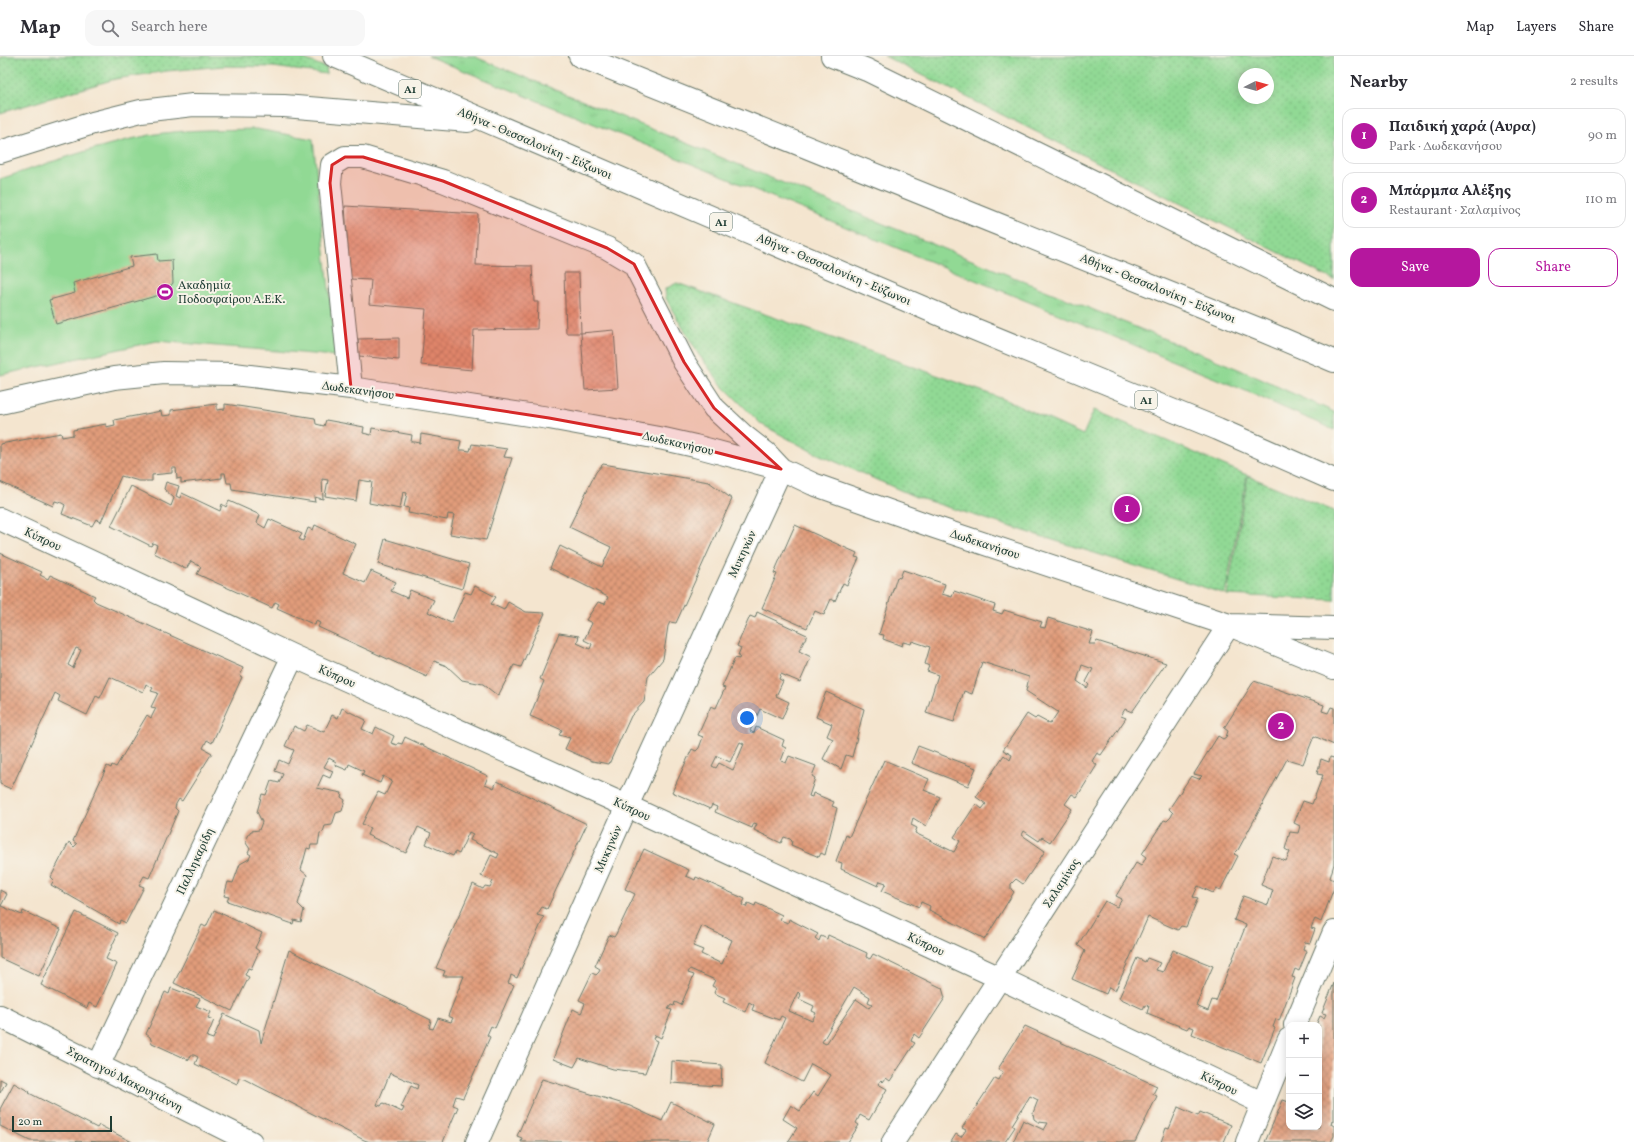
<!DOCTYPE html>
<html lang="en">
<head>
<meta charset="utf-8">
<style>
	:root { --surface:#fff; --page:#f7f7f7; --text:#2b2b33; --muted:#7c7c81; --line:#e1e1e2; --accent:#b5179e }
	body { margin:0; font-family:Vollkorn,serif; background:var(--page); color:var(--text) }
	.controls { position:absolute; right:12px; bottom:12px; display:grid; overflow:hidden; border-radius:8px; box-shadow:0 2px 10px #0003 }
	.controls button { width:36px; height:36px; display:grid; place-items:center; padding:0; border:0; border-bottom:1px solid var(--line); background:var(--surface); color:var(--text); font:20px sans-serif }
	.compass { position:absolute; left:1238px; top:12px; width:36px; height:36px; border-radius:50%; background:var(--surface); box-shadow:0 2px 10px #0003; rotate:84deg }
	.scale { position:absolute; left:12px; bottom:10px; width:100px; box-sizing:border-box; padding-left:4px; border:2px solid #1f3d34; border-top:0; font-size:11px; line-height:14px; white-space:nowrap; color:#1f3d34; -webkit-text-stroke:3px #f7f3e8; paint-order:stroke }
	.you { position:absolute; left:747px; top:662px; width:14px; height:14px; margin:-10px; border:3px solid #fff; border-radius:50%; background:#1a73e8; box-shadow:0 0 0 6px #1a73e833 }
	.badge { display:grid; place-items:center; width:26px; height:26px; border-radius:50%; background:var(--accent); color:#fff; font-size:13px; font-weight:700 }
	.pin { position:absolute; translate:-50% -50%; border:2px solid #fff; box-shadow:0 1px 4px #0006 }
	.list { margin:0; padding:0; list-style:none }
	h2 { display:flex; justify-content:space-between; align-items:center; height:52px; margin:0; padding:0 16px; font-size:17px }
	h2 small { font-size:13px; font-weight:400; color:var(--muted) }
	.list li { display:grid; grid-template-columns:26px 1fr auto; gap:12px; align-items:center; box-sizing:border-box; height:56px; margin:0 8px 8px; padding:0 8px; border:1px solid var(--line); border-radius:12px }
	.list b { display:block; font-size:15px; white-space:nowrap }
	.list p { margin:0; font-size:13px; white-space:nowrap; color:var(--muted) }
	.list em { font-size:13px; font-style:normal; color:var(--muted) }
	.actions { display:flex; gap:8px; padding:12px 16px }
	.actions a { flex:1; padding:9px 0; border:1px solid var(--accent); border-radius:12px; text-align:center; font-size:14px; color:var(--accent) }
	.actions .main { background:var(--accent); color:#fff }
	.icon { flex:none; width:22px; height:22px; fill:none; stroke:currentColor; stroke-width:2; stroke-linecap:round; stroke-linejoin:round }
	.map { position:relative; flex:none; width:1334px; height:1086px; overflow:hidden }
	header { display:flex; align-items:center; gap:24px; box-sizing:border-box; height:56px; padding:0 20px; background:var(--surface); border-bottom:1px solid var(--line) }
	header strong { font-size:19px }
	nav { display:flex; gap:22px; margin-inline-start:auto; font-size:14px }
	.search { width:280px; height:36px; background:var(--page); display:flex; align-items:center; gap:10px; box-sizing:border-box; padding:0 14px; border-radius:12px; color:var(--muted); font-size:15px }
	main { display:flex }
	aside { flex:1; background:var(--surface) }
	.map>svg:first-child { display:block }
	.grass { fill:url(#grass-tufts); stroke:#588b64 }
	.park { fill:url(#park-dots); stroke:#588b64; fill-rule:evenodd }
	.garden { fill:#91d994; stroke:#588b64 }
	.building { fill:url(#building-cross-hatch); fill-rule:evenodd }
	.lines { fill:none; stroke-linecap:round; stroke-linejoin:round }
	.minor-casing { stroke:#6a786a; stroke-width:24 }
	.highway-casing { stroke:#6a786a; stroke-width:24 }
	.minor { stroke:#fff; stroke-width:22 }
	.highway { stroke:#fff; stroke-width:22 }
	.marked { fill:#d62828; fill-opacity:0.2; stroke:#d62828; stroke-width:3; stroke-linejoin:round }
	.labels { text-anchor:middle; stroke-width:4; stroke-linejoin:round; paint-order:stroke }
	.shield { fill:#f7f3e8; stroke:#60746a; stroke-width:1 }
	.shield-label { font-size:11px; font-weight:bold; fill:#1f3d34 }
	.street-label { font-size:12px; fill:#1f3d34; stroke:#f7f3e8 }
	.poi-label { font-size:12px; fill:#1f3d34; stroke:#f7f3e8; text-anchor:start }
</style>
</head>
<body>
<header>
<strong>Map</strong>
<div class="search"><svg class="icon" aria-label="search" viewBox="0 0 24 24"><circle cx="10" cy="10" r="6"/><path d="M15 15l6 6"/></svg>Search here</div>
<nav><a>Map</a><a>Layers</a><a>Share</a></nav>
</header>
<main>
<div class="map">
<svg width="1334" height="1086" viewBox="0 0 1334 1086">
	<defs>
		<pattern id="grass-tufts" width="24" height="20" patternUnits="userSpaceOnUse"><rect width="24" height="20" fill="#91d994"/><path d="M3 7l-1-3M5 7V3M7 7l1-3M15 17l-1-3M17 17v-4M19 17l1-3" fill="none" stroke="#7dbb80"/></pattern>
		<pattern id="park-dots" width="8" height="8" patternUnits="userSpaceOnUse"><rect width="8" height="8" fill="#91d994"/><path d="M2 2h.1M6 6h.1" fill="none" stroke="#7dbb80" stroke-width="1.8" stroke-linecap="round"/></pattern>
		<pattern id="building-cross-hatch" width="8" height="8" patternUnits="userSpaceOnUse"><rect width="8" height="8" fill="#e19c7a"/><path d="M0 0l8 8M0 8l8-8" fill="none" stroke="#b68065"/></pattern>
	</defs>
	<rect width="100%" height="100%" fill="#f7f3e8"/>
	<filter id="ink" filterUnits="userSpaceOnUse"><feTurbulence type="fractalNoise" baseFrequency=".025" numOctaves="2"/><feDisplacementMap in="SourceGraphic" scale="8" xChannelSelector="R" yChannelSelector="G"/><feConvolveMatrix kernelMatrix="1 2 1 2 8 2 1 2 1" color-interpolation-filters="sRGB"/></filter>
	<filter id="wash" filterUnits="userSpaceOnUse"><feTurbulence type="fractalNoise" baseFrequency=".012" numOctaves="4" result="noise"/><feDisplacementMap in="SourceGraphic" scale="16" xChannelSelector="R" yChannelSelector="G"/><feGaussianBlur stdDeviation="0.9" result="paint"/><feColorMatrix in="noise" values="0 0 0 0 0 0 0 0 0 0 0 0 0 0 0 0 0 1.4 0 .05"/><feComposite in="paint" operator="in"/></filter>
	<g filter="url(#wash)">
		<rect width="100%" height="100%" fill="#f4e5cf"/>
		<path class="grass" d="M428,0H473L1243,315L1334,356V374L1239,332Z"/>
		<path class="park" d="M6,0H297L327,12L326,18L273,11L224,10L167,15L115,23L0,57V2Z
			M884,0H1334V224ZM1244,18H1268V42H1244Z
			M677,227L962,328L1006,344L1083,379L1094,354L1247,419L1225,538L916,441L811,395L761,368L722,329L699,299L671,252L666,242L665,233Z
			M1248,420L1334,455V544L1227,539Z"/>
		<path class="garden" d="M256,73L313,83L336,300L157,285L0,319V123C49,107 99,89 150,79C185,73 221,74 256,73Z"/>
		<g id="blocks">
			<path class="building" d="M345,150L478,158L476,209L532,210L534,246H538L537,273L474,274L472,314L421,309L426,253L369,248L371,224L350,223Z
				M157,198L158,205L172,204L173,227L167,234L162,235L163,238L56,268L49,244L75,237L73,227L132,210L130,201Z
				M564,217H579L581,277L614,274L618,332L585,334L581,277H566Z
				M399,282V304L359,300L358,283Z
				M217,348V354L225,353V348L315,362L316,368L324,370L326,364L364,371L363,377L371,379L372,372L412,379L411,386H415L420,387L421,378L461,385L459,394H464L470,395L472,388L507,393L504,401L512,402L486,484L450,478L454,459L448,458L447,464L408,457L409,452L404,451L407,437L403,436L400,453L369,447L372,426L359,424L356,445L325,440L328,424L322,423L323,443L314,441L315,446L232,433L231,427H227L225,417H222V422L181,427V422L177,423L176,412H172V417L152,419V425H139L121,420L101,466L96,463L92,470L62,458L65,449L62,447L55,445L53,450L0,426V388L61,377L62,381L73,379V374L106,368V371L115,369L114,364L161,355L162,360L171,359V354Z
				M603,408L709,426L732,443L676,567L670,566L668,570L663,603L648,621L644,646L631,660L609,708L592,705L565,693L570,682L559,679L562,674L530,660L544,625L540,623L559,577L579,580L577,587L590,593L592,588L584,584L592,567L586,564L598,546L605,548L608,541L550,512L560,490L602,511L611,491L569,471L596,416Z
				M166,426L179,430L176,440L180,442L182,437L220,455L222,448L226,451L229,445L260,459L257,467L265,472L269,463L302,478L299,483L303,485L308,472L313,474L315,469L356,488L343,517L365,527L371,515L396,526L391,535L407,542L410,534L434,544L428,556L451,567L465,536L471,538L475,530L496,541L491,548L504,554L508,546L526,556L545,557L521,611L514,609L498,640L483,628L462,624L447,610L434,605L427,621L318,571L320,567L316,565L315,569L277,552L279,548L275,546L272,552L197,518L201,511L191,505L186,513L154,497L157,489L153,487L151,490L111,470L131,430L171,450L174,442L164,433Z
				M795,469L857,497L855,501L859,502L847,529L843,527L835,545L831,543L824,559L815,555L807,572L762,552L777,518L774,517Z
				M385,483L469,508L462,533L378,508Z
				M0,497L42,516L40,519L48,523L50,519L95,540L93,543L96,546L243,612L240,620L242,621L212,687L207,684L203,692L212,697L182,745L179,743L176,748L175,752L178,755L149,822L144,820L139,829L144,831L126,867L120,864L119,868L51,829L54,824L51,821L69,786L74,791L77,788L73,785L107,710L111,712L112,709L116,711L147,659L151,662L156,652L151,651L158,637L151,635L153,632L146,628L143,636L110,621L100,642L96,640L87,659L58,645L60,640L55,637L11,733L0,728ZM76,592L81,594L73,612L68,609Z
				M903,514L945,528L942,538L952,541L954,535L995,549L993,555L1002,558L1004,554L1042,566L1040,571L1045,572L1048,562L1093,576L1089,588H1095L1097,585L1166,607L1132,656L1125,653L1121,660L1126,662L1101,699L1097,697L1092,705L1097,709L1077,741L1072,738L1065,748L1072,753L1050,786L1042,781L1039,785L1024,775L1022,779L1045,795L1023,828L1016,823L1011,828V833L1014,836L985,883L929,854L930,850L921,846L919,851L882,835L886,827L880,825L878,830L841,813L842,807L836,805L846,779L849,781L884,704L929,723L924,734L940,741L926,770L913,762L911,769L917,772L915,777L954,796L960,785L954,781L976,748L982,753L986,748L976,741L1004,699L1010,704L1012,699L1003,694L1027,658L1035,663L1037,661L1050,668L1058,656L1026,635L1029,621L982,606L972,638L964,635L954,666L926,657L938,619L927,615L929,610L925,608L930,591L912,585L911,588L903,586L902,590L883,583L884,579L879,578L897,521L900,522ZM1082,609L1093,613L1086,626L1089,629L1087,632L1077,625Z
				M757,556L807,579L799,595L811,601L800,626L781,618L779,623L783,625L776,640L789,646L782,663L760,653L750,675L754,677L756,671L784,684L782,690L786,692L781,705L786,707L789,700L816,710L812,720L815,722L809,740L812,741L813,737L834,746L832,750L837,752L825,799L821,797L819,801L791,789L792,785L790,783L784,781L781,787L754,774L757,768L754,767L752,772L715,756L717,751L712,749L710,753L672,736L692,693L696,695L699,692L703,681L698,679L711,650L716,652L725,632L722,631L735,602L739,603L740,599H738L741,592L737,590L750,560L755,562ZM740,686L744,688L733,714L719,707L716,712L712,710L717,700L730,706Z
				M1254,625L1324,649L1322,655L1328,657L1331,651L1334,652V689L1314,680L1303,708L1287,703L1238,794L1234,798L1238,800L1220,835L1216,833L1213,837L1198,830L1193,841L1198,842L1186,871L1181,870L1178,874L1148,861L1115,935L1109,931L1106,938L1072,923L1085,895L1078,889L1105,845L1117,851L1119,848L1122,843L1116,840L1136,807L1141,810L1144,805L1146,801L1142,798L1164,764L1167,765L1171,761L1173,757L1169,753L1191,720L1199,723L1202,720L1194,718L1218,680L1223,683L1226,681L1228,675L1224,672Z
				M826,636L864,653L852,701L846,699L841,713L823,703L833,683L827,680L832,668L816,661Z
				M342,652L366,664L362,673L373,678L376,671L394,680L391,687L397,689L398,687L402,688L405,681L488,720L485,728L490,730L494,732L497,725L587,768L547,853L542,851L537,859L544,861L517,922L511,919L510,923L508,927L514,929L495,972L491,970L487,979L490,981L463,1042L456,1040L453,1049L458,1051L443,1086H370L364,1084L244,1023L239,1022L237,1028L195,1008L198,1001L194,999H191L189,1004L152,987L150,981L146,978L165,936L169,938L171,932L200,943L196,950L211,956L208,962L214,964L207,981L213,983L224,958L259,974L261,987L289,894L431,964L429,972L433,973L438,962L451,966L453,962L448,960L464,920H443L445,915L436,912L473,828L483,833L485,830L490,831L493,825L481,820L491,799L497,802L499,798L470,784L473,778L469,776L459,798L455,796L453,800L426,788L431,777L418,771L406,797L367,779L370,772L362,768L378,736L385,739L392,725L383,720L380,727L362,719L364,715L349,708L347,714L335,709L336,706L329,702L324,711L333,715L330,722L323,719L317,732L342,737L341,741L345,744L342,755L336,757L332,769L325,770L323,776L320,777L318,789H311L310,793L307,792L301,814L307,819L298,848L304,854L301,866L294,864L293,868L227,845L229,841L224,840L228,826L233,827L240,808L249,803L251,799L248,797L250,793L246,787L247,780L251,775L259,774L262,766L257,756L262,738L266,739L271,725L279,727L283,718L275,715L279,704L288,708L294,694L285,690L294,670L304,675L307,669L324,676L332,659L338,662ZM390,1017L418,1029L417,1033L411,1030L401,1051L404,1052L402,1056L383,1047L381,1050L377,1049Z
				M918,690L976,712L968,730L911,707Z
				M1330,701L1334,702V808L1330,822L1334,824V832L1321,866L1315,863L1313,867L1311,872L1315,873L1310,887L1305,886L1303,893L1307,895L1299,915L1295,913L1292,921L1295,922L1279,965L1276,963L1273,971L1275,972L1261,1007L1192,978L1194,972L1189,970L1187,973L1147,957L1149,950L1145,949L1143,953L1119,942L1137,902L1145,906L1147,902L1160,907L1156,914L1163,916L1173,894L1213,910L1196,950L1208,955L1212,944L1216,945L1246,869L1234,864L1243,840L1268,849L1273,834L1261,829L1272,800L1286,805L1290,796L1285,793L1290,776L1298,777L1300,770L1294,767L1303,745L1312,748L1323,719L1317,718L1321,703L1329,706Z
				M644,793L689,814L686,820L691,822L695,824L696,821L745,843L742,849L746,851L748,847L755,850L756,847L782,859L780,864L788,867L789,863L818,878L815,882L819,885L821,880L827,883L828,879L867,897L866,901L870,903L873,898L942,932L945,942L919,982L914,978L911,985L915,987L890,1025L886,1022L883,1026L881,1024L878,1028L887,1033L869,1064L860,1059L856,1067L859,1069L848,1086H788L797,1072L783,1063L791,1049L800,1055L813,1036L818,1040L831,1019L811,1008L802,1026L765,1007L785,962L781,960L779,964L752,954L754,949L749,946L745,956L723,946L725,942L714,937L716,932L712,930L715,924L690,913L688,917L694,919L681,949L675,946L674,950L671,949L668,953L672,954L661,982L655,979L653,983L657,985L645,1017L613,1013L579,1002L574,1011L553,1003L573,953L581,957L583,953L585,947L579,944L592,917L596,919L599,916L600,913L595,910L609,879L614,881L616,878L635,838L625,833ZM702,870L732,884L722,908L701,898L703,894L693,890ZM854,931L870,941L868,946L872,948L869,952L856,943L826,988L822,986ZM798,936L801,939L799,943L814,950L812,955L816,957L812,965L789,955Z
				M0,834L7,838L1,850L22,859L23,855L61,873L39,920L0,902Z
				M214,854L262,877L255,892L259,895L251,913L248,912L245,919L249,921L232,955L174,927L202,869L206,871Z
				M76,856L118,877L106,903L117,908L97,951L89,947L87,952L41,929Z
				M1334,927V1065L1332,1064L1331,1068L1334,1070V1080L1331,1086H1265L1283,1044L1289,1046V1071H1319V969H1316L1320,960L1324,962L1326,958L1322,957Z
				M1025,970L1157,1030L1153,1038L1157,1040L1135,1086H1013L1023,1064L1044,1074L1048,1067L1038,1066L1034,1063L1033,1057L1038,1044L1030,1040L1012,1069L1015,1071L1005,1086H951L956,1078L961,1081L966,1074L962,1072L995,1022L999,1024L1003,1016L998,1013Z
				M672,1005L722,1009L721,1030L671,1027Z
				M0,1023L6,1026L0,1037Z
				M542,1023L630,1050L662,1065L671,1046L715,1068L707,1086H521L522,1082L517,1080Z
				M14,1027L30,1036L29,1037L97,1072L99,1069L132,1086L30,1085L0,1070V1053Z
				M1178,1051L1198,1060L1200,1056L1231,1069L1224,1086H1161L1166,1072L1169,1073Z"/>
		</g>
	</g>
	<g filter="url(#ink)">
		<use href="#blocks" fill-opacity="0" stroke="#6a786a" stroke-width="1"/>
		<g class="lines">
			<g class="minor-casing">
				<path id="minor" d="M351,332L330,127L332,109L345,101H363L443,125L607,192L634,208L684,306L714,352L744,380L766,397L781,413L627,750L477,1086
					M0,347L114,322L164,317L234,318L351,332L549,362L664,383L695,390L781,413L813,428L934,471L1229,569L1334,572
					M0,463L293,600L627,750L1000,922L1262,1047
					M0,960L251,1086
					M1295,969L1334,876
					M98,1010L293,600
					M893,1086L1229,569L1334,612
					M1247,1086L1289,983"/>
			</g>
			<g class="highway-casing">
				<path id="highway" d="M334,0L957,266L1218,373L1334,424
					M580,0L1261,274L1334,305
					M832,0L867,14L1334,244
					M0,96L93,67L141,55L193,49L284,50L468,65"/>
			</g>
			<use href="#minor" class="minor"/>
			<use href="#highway" class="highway"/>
		</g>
	</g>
	<path class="marked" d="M345,101H363L443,125L607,192L634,208L684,306L714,352L781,413L664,383L549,362L351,332L330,127L332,109Z"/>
	<defs>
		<g id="stadium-disc" transform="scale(0.9)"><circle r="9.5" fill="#b5179e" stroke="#f7f3e8"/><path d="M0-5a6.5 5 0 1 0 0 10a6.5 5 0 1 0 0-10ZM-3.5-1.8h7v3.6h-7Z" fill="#fff"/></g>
	</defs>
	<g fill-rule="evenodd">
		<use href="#stadium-disc" x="165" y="236"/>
	</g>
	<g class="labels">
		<g class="shield">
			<rect x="399" y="24" width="22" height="18" rx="3"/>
			<rect x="710" y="157" width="22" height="18" rx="3"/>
			<rect x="1135" y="335" width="22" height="18" rx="3"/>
		</g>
		<g class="shield-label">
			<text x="410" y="37">Α1</text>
			<text x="721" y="170">Α1</text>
			<text x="1146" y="348">Α1</text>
		</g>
		<g class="street-label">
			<text transform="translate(535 87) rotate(23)" y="4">Αθήνα - Θεσσαλονίκη - Εύζωνοι</text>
			<text transform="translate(834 213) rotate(23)" y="4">Αθήνα - Θεσσαλονίκη - Εύζωνοι</text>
			<text transform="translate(1158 232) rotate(22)" y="4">Αθήνα - Θεσσαλονίκη - Εύζωνοι</text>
			<text transform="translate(358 334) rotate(8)" y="4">Δωδεκανήσου</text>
			<text transform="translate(678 387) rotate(13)" y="4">Δωδεκανήσου</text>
			<text transform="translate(43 483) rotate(25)" y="4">Κύπρου</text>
			<text transform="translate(985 488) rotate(18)" y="4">Δωδεκανήσου</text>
			<text transform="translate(742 498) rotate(-65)" y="4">Μυκηνών</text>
			<text transform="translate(337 620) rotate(24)" y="4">Κύπρου</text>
			<text transform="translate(632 753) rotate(25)" y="4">Κύπρου</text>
			<text transform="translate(608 793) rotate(-66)" y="4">Μυκηνών</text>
			<text transform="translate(195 805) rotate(-65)" y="4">Παλληκαρίδη</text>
			<text transform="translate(1061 827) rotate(-57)" y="4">Σαλαμίνος</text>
			<text transform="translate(926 888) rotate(25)" y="4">Κύπρου</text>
			<text transform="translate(125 1023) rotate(27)" y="4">Στρατηγού Μακρυγιάννη</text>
			<text transform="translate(1219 1027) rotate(26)" y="4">Κύπρου</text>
		</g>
		<g class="poi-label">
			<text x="178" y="233">Ακαδημία<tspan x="178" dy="14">Ποδοσφαίρου Α.Ε.Κ.</tspan></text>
		</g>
	</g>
</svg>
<div class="controls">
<button>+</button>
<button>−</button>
<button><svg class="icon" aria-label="layers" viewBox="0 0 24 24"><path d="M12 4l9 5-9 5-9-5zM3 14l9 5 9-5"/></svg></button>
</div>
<svg class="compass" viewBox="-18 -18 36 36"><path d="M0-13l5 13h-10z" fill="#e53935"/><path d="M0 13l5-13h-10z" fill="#7c7c81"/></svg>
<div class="scale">20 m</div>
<div class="you"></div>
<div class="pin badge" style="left:1127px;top:453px">1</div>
<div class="pin badge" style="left:1281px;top:670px">2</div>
</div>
<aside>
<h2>Nearby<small>2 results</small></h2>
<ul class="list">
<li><span class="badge">1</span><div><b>Παιδική χαρά (Αυρα)</b><p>Park · Δωδεκανήσου</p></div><em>90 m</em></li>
<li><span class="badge">2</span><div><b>Μπάρμπα Αλέξης</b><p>Restaurant · Σαλαμίνος</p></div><em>110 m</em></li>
</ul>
<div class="actions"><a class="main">Save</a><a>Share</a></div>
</aside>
</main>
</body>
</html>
